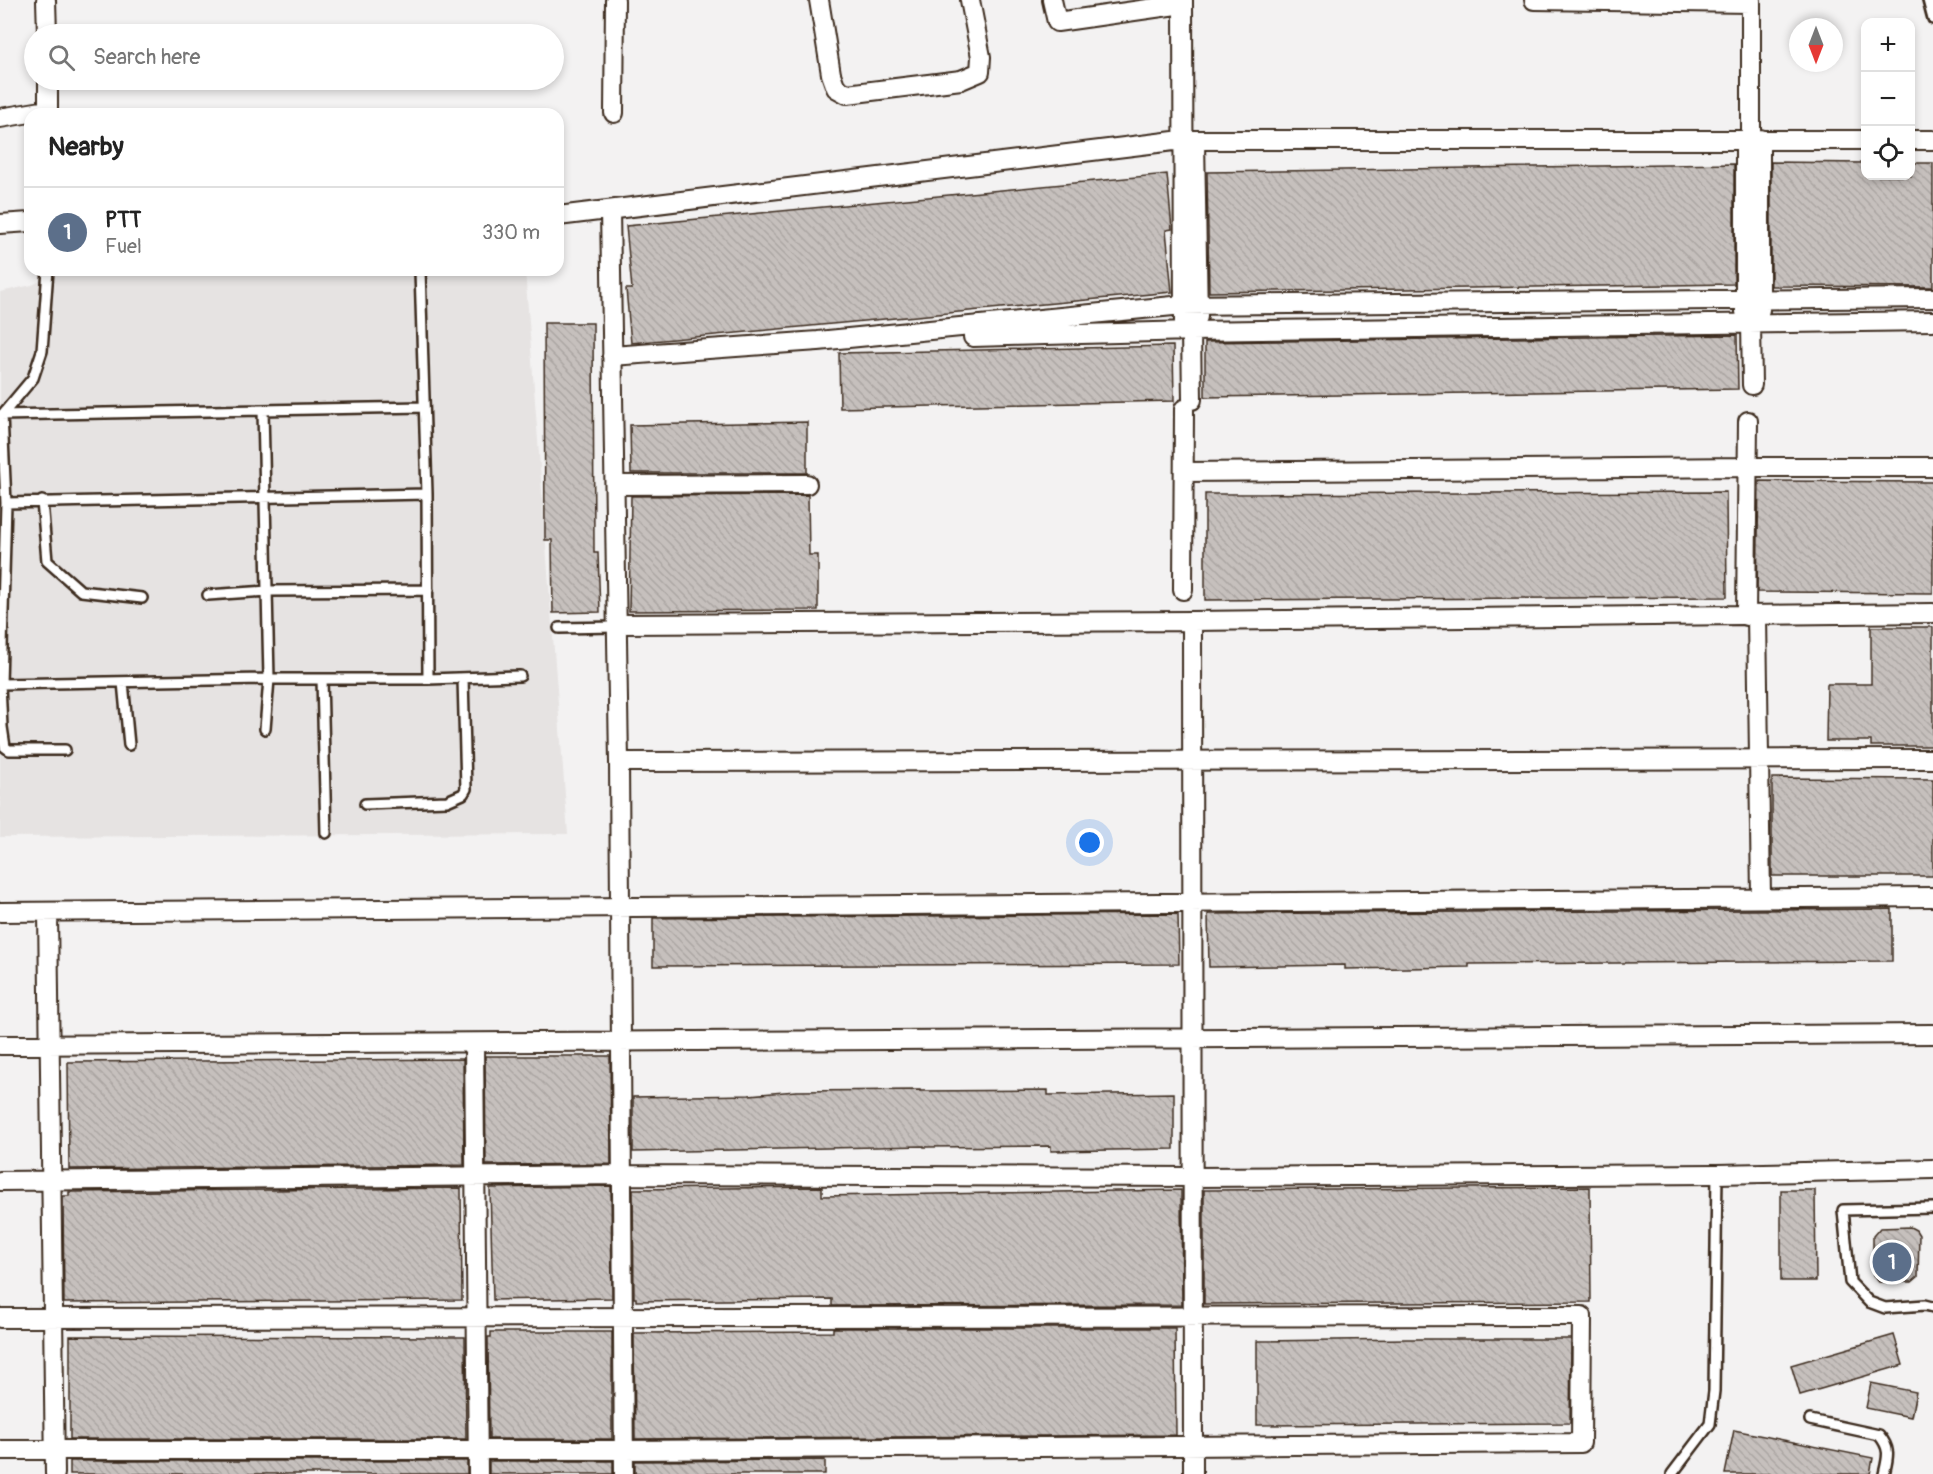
<!DOCTYPE html>
<html lang="en">
<head>
<meta charset="utf-8">
<style>
	:root { --surface:#fff; --page:#f6f6f6; --text:#222; --muted:#767676; --line:#e0e0e0; --accent:#c8321e }
	body { margin:0; font-family:Pangolin,sans-serif; background:var(--page); color:var(--text) }
	.controls { position:absolute; right:18px; top:18px; display:grid; overflow:hidden; border-radius:12px; box-shadow:0 3px 9px #0003 }
	.controls button { width:54px; height:54px; display:grid; place-items:center; padding:0; border:0; border-bottom:2px solid var(--line); background:var(--surface); color:var(--text); font:30px sans-serif }
	.compass { position:absolute; left:1789px; top:18px; width:54px; height:54px; border-radius:50%; background:var(--surface); box-shadow:0 3px 9px #0003; rotate:180deg }
	.you { position:absolute; left:1090px; top:843px; width:21px; height:21px; margin:-15px; border:4px solid #fff; border-radius:50%; background:#1a73e8; box-shadow:0 0 0 9px #1a73e833 }
	.badge { display:grid; place-items:center; width:39px; height:39px; border-radius:50%; background:var(--accent); color:#fff; font-size:20px; font-weight:700 }
	.pin { position:absolute; translate:-50% -50%; border:3px solid #fff; box-shadow:0 2px 6px #0006 }
	.list { margin:0; padding:0; list-style:none }
	h2 { display:flex; justify-content:space-between; align-items:center; height:78px; margin:0; padding:0 24px; font-size:26px }
	h2 small { font-size:20px; font-weight:400; color:var(--muted) }
	.list li { display:grid; grid-template-columns:39px 1fr auto; gap:18px; align-items:center; box-sizing:border-box; height:90px; padding:0 24px; border-top:2px solid var(--line) }
	.list b { display:block; font-size:22px; white-space:nowrap }
	.list p { margin:0; font-size:20px; white-space:nowrap; color:var(--muted) }
	.list em { font-size:20px; font-style:normal; color:var(--muted) }
	.icon { flex:none; width:33px; height:33px; fill:none; stroke:currentColor; stroke-width:2; stroke-linecap:round; stroke-linejoin:round }
	.map { position:relative; flex:none; width:1933px; height:1474px; overflow:hidden }
	.search { position:absolute; background:var(--surface); box-shadow:0 3px 9px #0003; left:24px; top:24px; width:540px; height:66px; display:flex; align-items:center; gap:15px; box-sizing:border-box; padding:0 21px; border-radius:33px; color:var(--muted); font-size:22px }
	.panel { position:absolute; background:var(--surface); box-shadow:0 3px 9px #0003; left:24px; top:108px; width:540px; height:168px; border-radius:18px }
	.map>svg:first-child { display:block }
	.built { fill:#e6e3e2 }
	.building { fill:url(#building-back-hatch); stroke:#3b2a1e; stroke-width:1.5 }
	.lines { fill:none; stroke-linecap:round; stroke-linejoin:round }
	.lane-casing { stroke:#3b2a1e; stroke-width:14 }
	.street-casing { stroke:#3b2a1e; stroke-width:22 }
	.lane { stroke:#fff; stroke-width:9 }
	.street { stroke:#fff; stroke-width:18 }
</style>
</head>
<body>
<div class="map">
<svg width="1933" height="1474" viewBox="0 0 1933 1474">
	<defs>
		<pattern id="building-back-hatch" width="6" height="6" patternUnits="userSpaceOnUse" patternTransform="scale(1.5)"><rect width="6" height="6" fill="#c6c0bd"/><path d="M-1 5l2 2M0 0l6 6M5-1l2 2" fill="none" stroke="#aba5a2"/></pattern>
	</defs>
	<rect width="100%" height="100%" fill="#f3f2f2"/>
	<filter id="ink" filterUnits="userSpaceOnUse"><feTurbulence type="fractalNoise" baseFrequency=".0167" numOctaves="2"/><feDisplacementMap in="SourceGraphic" scale="12" xChannelSelector="R" yChannelSelector="G"/><feConvolveMatrix kernelMatrix="1 2 1 2 8 2 1 2 1" color-interpolation-filters="sRGB"/></filter>
	<g filter="url(#ink)">
		<path class="built" d="M63,270H525L568,834L0,837V292L32,285Z"/>
		<path class="building" d="M1771,162L1866,163V176H1911V163H1933V287L1771,286Z
			M1734,164V284L1209,292L1207,172Z
			M1167,174L1172,229L1166,230L1172,292L631,343L626,289H632L626,226Z
			M544,323H593L594,553H598L600,612L553,613L552,540H545Z
			M1737,335L1738,389L1205,397V342Z
			M1173,346L1174,401L840,408L839,353Z
			M807,422V473H631L630,425Z
			M1759,481L1933,482V593L1757,592Z
			M1726,492L1727,597L1205,600V494Z
			M808,495L809,555H818V610L629,611L631,496Z
			M1871,627H1933V746H1871V741H1826L1827,684H1871Z
			M1772,778L1933,779V876H1772Z
			M1892,909V961L1469,964V967L1345,969V965L1209,967L1208,914Z
			M1178,914L1179,964L653,966V918Z
			M485,1056H610L611,1164L486,1165Z
			M463,1059L464,1165L69,1169L68,1062Z
			M920,1090V1091L1048,1090V1095L1174,1093V1149L1051,1151V1146L924,1147V1146L633,1152V1097L749,1095L796,1091Z
			M611,1186L612,1298L493,1300L490,1188Z
			M822,1187V1196L1181,1190L1182,1305L832,1306V1299L636,1301V1298H634L633,1189Z
			M1590,1187L1591,1302L1204,1304V1190Z
			M461,1188L462,1300L64,1303L63,1196H69V1192Z
			M1781,1190H1815L1816,1281H1781Z
			M1910,1227L1916,1230L1919,1235L1918,1277L1912,1282H1879L1873,1275V1236L1880,1228Z
			M833,1328H1175L1176,1435L635,1439L634,1333L833,1332Z
			M491,1332H612V1439H489L488,1337H491Z
			M1894,1335L1903,1365L1800,1395L1791,1365Z
			M70,1336L465,1337L466,1439H70Z
			M1407,1339H1571L1570,1423L1257,1425V1341Z
			M1871,1383L1916,1392L1911,1417L1866,1408Z
			M1734,1430L1873,1458L1870,1474H1725Z
			M825,1460V1474H635V1461Z
			M70,1461H467V1474H70Z
			M489,1461H613V1474H489Z"/>
		<g class="lines">
			<g class="lane-casing">
				<path id="lane" d="M1928,0L1933,19
					M48,270L42,351L33,378L2,415L6,503L1,684L269,679H428L520,676
					M420,270L427,494L428,679
					M263,410L269,679L265,729
					M0,415L424,407
					M42,501L47,561L81,591L142,598
					M6,503L427,494
					M208,595L268,591L428,590
					M559,628L617,627
					M322,679L326,833
					M123,682L129,745
					M0,684L2,727L5,747L9,750H65
					M365,804L447,801L463,794L466,789L463,678
					M1933,1208L1843,1210L1850,1282L1869,1302L1885,1308L1925,1305L1933,1307
					M1810,1420L1879,1435C1891,1449 1888,1457 1884,1474
					M1672,1474L1710,1424L1714,1391L1717,1174"/>
			</g>
			<g class="street-casing">
				<path id="street" d="M46,0L47,34
					M819,0L831,74L836,88L847,94L961,80L980,72L981,57L970,0
					M1052,0L1057,22L1183,4
					M1183,0L1184,331
					M1534,0L1751,3
					M48,80V114
					M614,113L615,0
					M0,118L48,110
					M1745,139V312
					M1751,139V0
					M1760,139V310
					M1195,140L1198,317
					M1910,140H1933
					M610,210L619,762L624,1474
					M558,216L1182,140H1866
					M0,224L30,222
					M1751,323L1752,385
					M1191,331L1192,400
					M973,337L1191,331L1933,321
					M612,356L818,341L1183,305L1933,298
					M1184,472L1747,467H1933
					M615,485L807,484
					M1183,590L1184,409
					M1746,616L1748,421
					M1757,616L1761,897
					M1192,621L1193,1474
					M617,624L1192,621L1933,613
					M619,762L1933,759
					M0,912L1933,897
					M48,912L55,1474
					M474,1043L478,1474
					M0,1045L1933,1034
					M0,1181L621,1175L1194,1177L1717,1174L1933,1169
					M0,1318L1582,1316L1581,1443L624,1450H0"/>
			</g>
			<use href="#lane" class="lane"/>
			<use href="#street" class="street"/>
		</g>
	</g>
</svg>
<div class="controls">
<button>+</button>
<button>−</button>
<button><svg class="icon" aria-label="locate" viewBox="0 0 24 24"><circle cx="12" cy="12" r="6"/><path d="M12 2v4M12 18v4M2 12h4M18 12h4"/></svg></button>
</div>
<svg class="compass" viewBox="-18 -18 36 36"><path d="M0-13l5 13h-10z" fill="#e53935"/><path d="M0 13l5-13h-10z" fill="#767676"/></svg>
<div class="you"></div>
<div class="pin badge" style="left:1892px;top:1262px;background:#5c6f8a">1</div>
<div class="search"><svg class="icon" aria-label="search" viewBox="0 0 24 24"><circle cx="10" cy="10" r="6"/><path d="M15 15l6 6"/></svg>Search here</div>
<section class="panel">
<h2>Nearby<small></small></h2>
<ul class="list">
<li><span class="badge" style="background:#5c6f8a">1</span><div><b>PTT</b><p>Fuel</p></div><em>330 m</em></li>
</ul>
</section>
</div>
</body>
</html>
